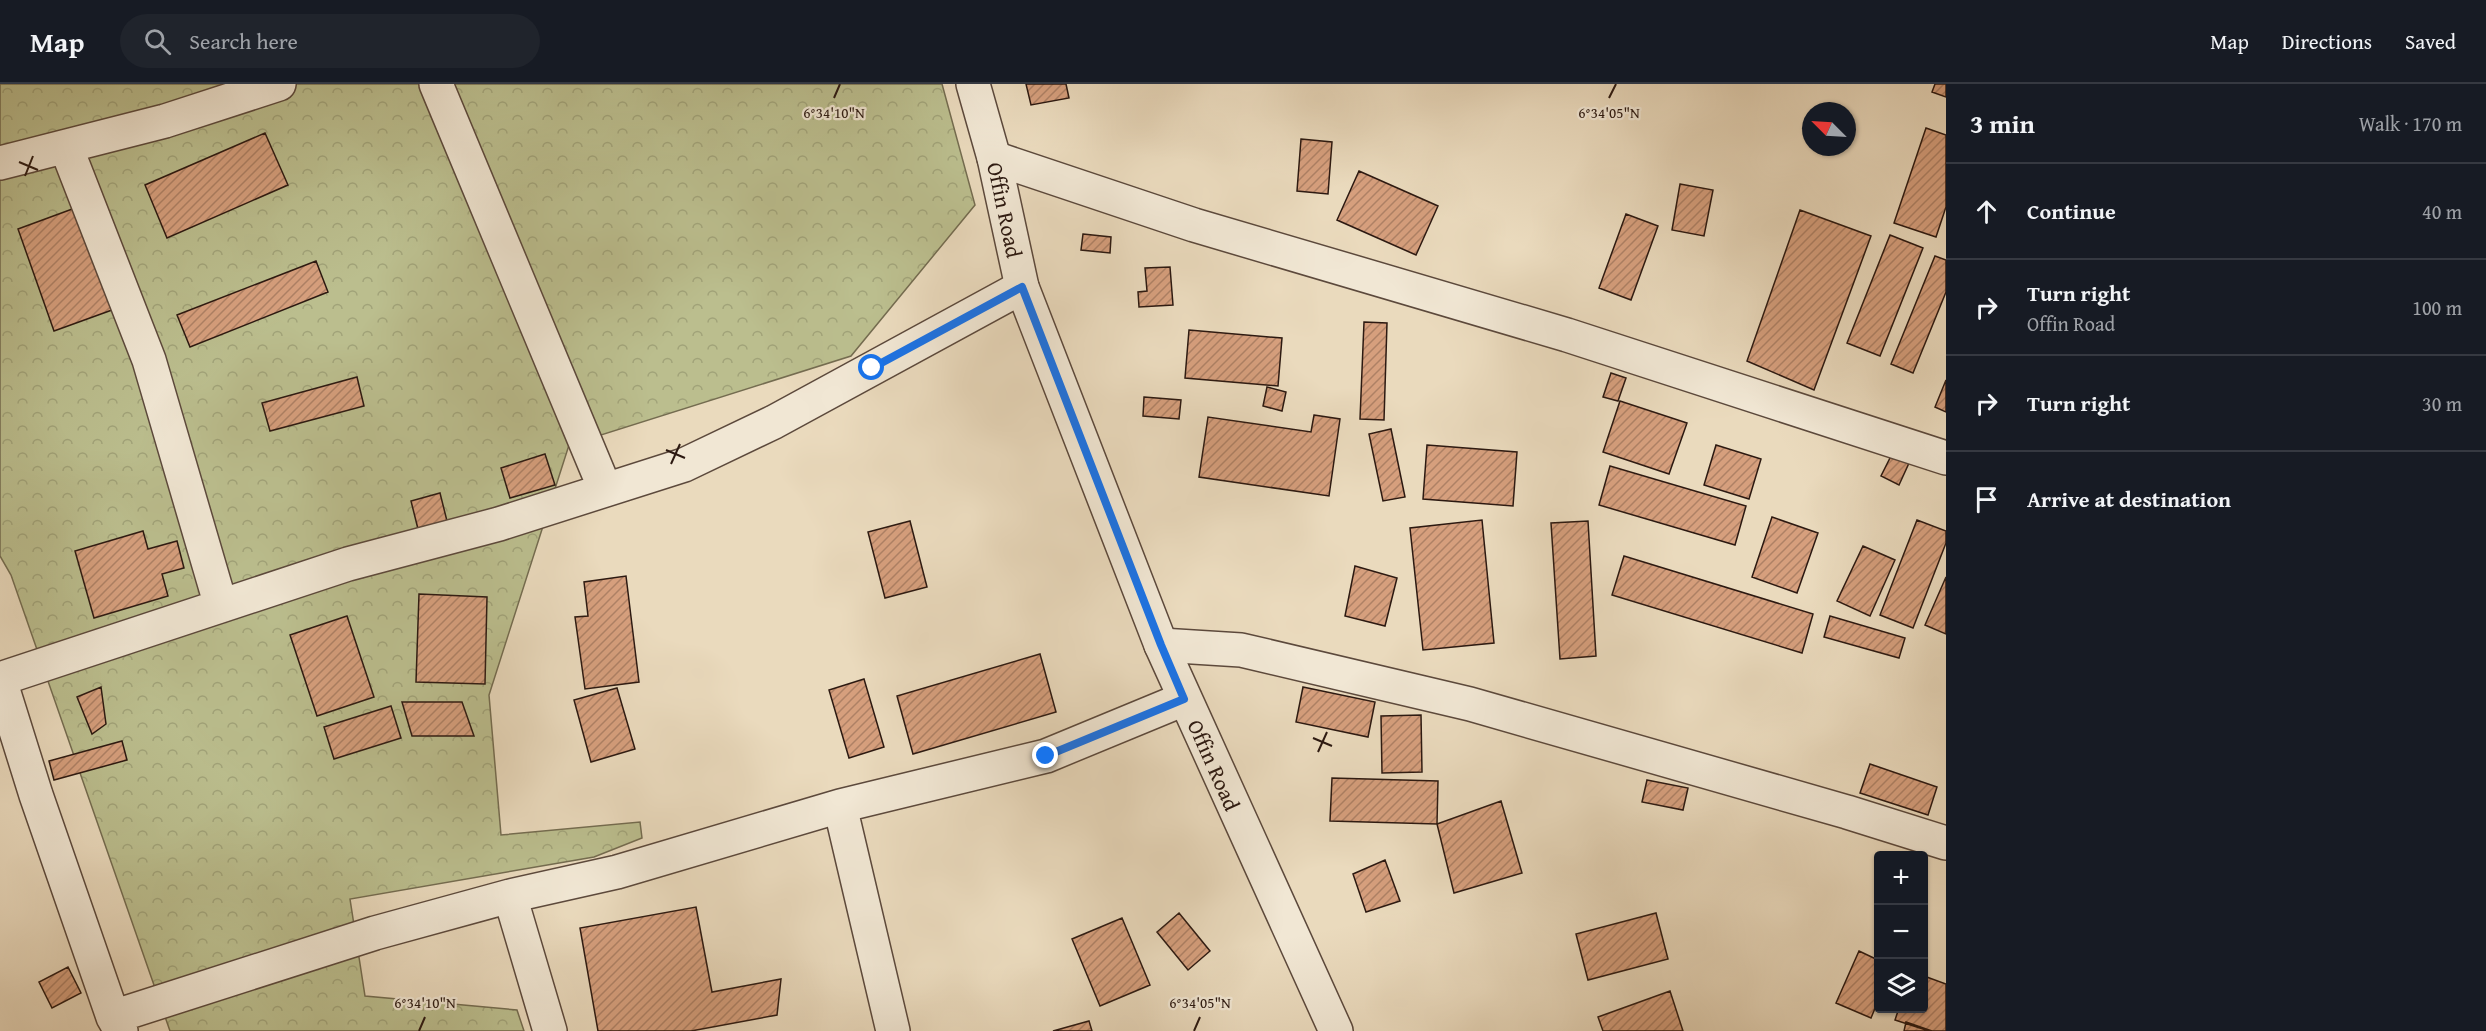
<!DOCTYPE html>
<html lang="en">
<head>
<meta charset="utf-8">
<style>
	:root { --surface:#171b24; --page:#20242c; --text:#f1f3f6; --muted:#9ea1a6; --line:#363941 }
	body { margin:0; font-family:"Gentium Book Plus",serif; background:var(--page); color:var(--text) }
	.controls { position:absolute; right:18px; bottom:18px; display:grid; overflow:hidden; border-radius:6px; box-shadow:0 2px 4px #0004 }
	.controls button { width:54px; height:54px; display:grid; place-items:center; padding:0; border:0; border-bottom:2px solid var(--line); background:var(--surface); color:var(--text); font:30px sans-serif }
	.compass { position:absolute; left:1802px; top:18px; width:54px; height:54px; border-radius:50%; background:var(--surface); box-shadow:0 2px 4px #0004; rotate:294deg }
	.stop { position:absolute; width:18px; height:18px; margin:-14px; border:4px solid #1a73e8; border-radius:50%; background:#fff }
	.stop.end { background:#1a73e8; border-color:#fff; box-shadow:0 2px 6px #0008 }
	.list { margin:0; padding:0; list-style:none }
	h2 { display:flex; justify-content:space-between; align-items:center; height:78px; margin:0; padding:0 24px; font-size:26px }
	h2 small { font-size:20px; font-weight:400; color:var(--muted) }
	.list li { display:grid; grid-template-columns:39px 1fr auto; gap:18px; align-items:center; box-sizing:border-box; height:96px; padding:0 24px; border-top:2px solid var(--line) }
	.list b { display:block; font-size:22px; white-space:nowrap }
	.list p { margin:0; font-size:20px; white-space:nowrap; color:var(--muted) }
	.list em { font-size:20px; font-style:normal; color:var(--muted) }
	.icon { flex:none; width:33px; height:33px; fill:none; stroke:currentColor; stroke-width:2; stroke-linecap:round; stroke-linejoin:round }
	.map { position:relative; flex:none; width:1946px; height:947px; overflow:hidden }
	header { display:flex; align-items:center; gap:36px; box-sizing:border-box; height:84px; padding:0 30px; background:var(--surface); border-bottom:2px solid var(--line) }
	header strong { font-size:28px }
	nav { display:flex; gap:33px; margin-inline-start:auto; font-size:21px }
	.search { width:420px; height:54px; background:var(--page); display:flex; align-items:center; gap:15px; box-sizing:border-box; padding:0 21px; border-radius:33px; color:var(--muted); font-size:22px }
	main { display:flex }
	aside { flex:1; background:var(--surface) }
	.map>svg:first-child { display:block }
	.forest { fill:url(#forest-crowns); stroke:#746c50; stroke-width:1.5 }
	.building { fill:url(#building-hatch); stroke:#2c1911; stroke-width:1.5 }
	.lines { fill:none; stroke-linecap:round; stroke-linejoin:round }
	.minor-casing { stroke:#5c493c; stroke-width:36 }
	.tertiary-casing { stroke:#5c493c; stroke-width:36 }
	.minor { stroke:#f1e7d4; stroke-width:33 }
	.tertiary { stroke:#f1e7d4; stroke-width:33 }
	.route { stroke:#1a73e8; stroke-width:8 }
	.ticks { fill:none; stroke:#2c1911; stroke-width:2 }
	.labels { text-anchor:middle; stroke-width:4.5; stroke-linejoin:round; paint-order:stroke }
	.street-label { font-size:22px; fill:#2c1911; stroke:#f1e7d4 }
	.ticks-label { font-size:15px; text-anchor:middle; fill:#2c1911; stroke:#f1e7d4; stroke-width:4.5; stroke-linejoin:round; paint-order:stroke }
</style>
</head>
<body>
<header>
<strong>Map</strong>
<div class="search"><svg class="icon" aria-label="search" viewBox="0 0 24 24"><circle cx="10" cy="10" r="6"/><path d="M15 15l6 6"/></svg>Search here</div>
<nav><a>Map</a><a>Directions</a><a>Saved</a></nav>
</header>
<main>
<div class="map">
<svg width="1946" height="947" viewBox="0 0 1946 947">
	<defs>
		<pattern id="forest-crowns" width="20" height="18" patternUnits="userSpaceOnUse" patternTransform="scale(1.5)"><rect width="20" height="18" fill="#bbbe8e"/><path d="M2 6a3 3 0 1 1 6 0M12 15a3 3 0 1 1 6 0" fill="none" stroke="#a1a379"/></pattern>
		<pattern id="building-hatch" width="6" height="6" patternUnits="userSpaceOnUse" patternTransform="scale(1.5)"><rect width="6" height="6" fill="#d69f7d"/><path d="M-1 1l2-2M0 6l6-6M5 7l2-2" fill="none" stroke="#ae8165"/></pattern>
	</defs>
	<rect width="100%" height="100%" fill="#eadabd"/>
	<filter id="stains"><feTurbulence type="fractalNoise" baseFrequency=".00333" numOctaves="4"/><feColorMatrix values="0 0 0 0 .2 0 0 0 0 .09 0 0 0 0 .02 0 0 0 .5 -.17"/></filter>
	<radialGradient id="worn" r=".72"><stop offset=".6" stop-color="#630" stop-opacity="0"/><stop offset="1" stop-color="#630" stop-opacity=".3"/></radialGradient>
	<path class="forest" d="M0,0H942L975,121L851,272L569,361L489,611L501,751L640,738L642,754L594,773L350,815L365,912L517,926L524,947H170L11,491L0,472Z"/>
	<path class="building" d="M1026,0H1066L1069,14L1031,21Z
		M1935,0H1946V13L1932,8Z
		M1926,44L1946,51V123L1936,153L1894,139Z
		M265,49L288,101L167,154L145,101Z
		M1301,55L1332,58L1328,110L1297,107Z
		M1359,87L1438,122L1416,171L1337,136Z
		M1680,100L1713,106L1704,152L1672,146Z
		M75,124L112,226L54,247L18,145Z
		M1800,126L1871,152L1814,306L1747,277Z
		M1626,130L1658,142L1631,216L1599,204Z
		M1083,150L1111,153L1110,169L1081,166Z
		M1890,151L1923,164L1880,272L1847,259Z
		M1935,172L1946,176V208L1913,289L1891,280Z
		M316,177L328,208L190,263L177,231Z
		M1170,183L1173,221L1139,223L1138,208L1147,207L1145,184Z
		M1364,238L1387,239L1384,336L1360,335Z
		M1189,246L1282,254L1278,302L1185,294Z
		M1611,289L1626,294L1618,317L1603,313Z
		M357,293L364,322L270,347L262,319Z
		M1946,296V328L1935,323Z
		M1267,303L1286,308L1282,327L1263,322Z
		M1144,313L1181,316L1179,335L1143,332Z
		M1620,317L1687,339L1669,390L1603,368Z
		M1314,331L1340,335L1329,412L1199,393L1208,333L1311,348Z
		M1391,345L1405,413L1383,417L1369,350Z
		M1427,361L1517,368L1513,422L1423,415Z
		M1716,361L1761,375L1749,415L1704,401Z
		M545,370L555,401L510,414L501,384Z
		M1892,370L1909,379L1899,401L1881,392Z
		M1610,382L1746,422L1735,461L1599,421Z
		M440,409L447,437L418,445L411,417Z
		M1772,433L1818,449L1797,509L1752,493Z
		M1482,436L1494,559L1423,566L1410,444Z
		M1917,436L1946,447V459L1913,544L1880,531Z
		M910,437L927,503L885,514L868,448Z
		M1588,437L1596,572L1560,575L1551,439Z
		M143,447L148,465L177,457L184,484L162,490L168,512L94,534L75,467Z
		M1863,462L1895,476L1870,532L1837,517Z
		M1624,472L1813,530L1802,569L1612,511Z
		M1355,482L1397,494L1385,542L1345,532Z
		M626,492L639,598L585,605L575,533L588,532L584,498Z
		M1946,493V550L1925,541Z
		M419,510L487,513L485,600L416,598Z
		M347,532L374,613L317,632L290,551Z
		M1830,532L1905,554L1899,574L1824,553Z
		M1040,570L1056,628L913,670L897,612Z
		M864,595L884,663L849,674L829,606Z
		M101,603L106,640L92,650L77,613Z
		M1303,603L1375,618L1368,653L1296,638Z
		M617,604L635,665L591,678L574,616Z
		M402,618H462L474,652H412Z
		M391,622L401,654L334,675L324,643Z
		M1421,631L1422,688L1382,689L1381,632Z
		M122,657L127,676L54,696L49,677Z
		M1870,680L1937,703L1928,731L1860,709Z
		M1332,694L1438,697L1437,740L1330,737Z
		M1647,696L1688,704L1683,726L1642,718Z
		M1501,717L1522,789L1454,809L1437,740Z
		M1385,776L1400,817L1366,828L1353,790Z
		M696,823L712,908L781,895L777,931L691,947H598L580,844Z
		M1179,829L1210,867L1188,886L1157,848Z
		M1656,829L1668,875L1588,896L1576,850Z
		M1122,834L1150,901L1100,922L1072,855Z
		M1859,867L1878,876V917L1871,934L1836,919Z
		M68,883L81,909L52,924L39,898Z
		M1924,892L1946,900V947H1929L1895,936L1899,924H1924Z
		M1670,907L1683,947H1603L1598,933Z
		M1089,937L1092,947H1053Z
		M1906,938L1932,947H1904Z"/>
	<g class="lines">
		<g class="minor-casing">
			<path id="minor" d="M436,0L605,405
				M66,63L149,276L221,522
				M994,74L1194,141L1567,251L1946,374
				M0,79L165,37L279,0
				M1161,561L1241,566L1470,620L1847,728L1946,759
				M0,595L348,480L499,440L684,381L774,338L1022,203
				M0,596L36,711L113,933L121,947
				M840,722L893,947
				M510,812L550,947
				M113,933L375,849L510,812L617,788L840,722L1046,672L1184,615"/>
		</g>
		<g class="tertiary-casing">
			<path id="tertiary" d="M973,0L994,74L1022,203L1161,561L1336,947"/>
		</g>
		<use href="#minor" class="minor"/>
		<use href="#tertiary" class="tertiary"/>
	</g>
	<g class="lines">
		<path class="route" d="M872,284L1022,203L1161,561L1184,615L1046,672"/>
	</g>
	<path class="ticks" d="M834,14L840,0M1609,14L1616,0M19,78L38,86M25,92L33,72M666,366L685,374M671,380L680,360M1313,654L1332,662M1318,668L1327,648M419,947L425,933M1194,947L1200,933"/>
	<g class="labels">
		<g class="street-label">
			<text transform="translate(1005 126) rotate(78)" y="8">Offin Road</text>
			<text transform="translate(1214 681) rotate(66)" y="8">Offin Road</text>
		</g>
	</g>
	<g class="ticks-label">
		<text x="834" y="34">6°34'10"N</text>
		<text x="1609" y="34">6°34'05"N</text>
		<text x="425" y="924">6°34'10"N</text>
		<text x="1200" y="924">6°34'05"N</text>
	</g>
	<rect width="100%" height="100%" filter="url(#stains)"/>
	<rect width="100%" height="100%" fill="url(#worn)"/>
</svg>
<div class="controls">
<button>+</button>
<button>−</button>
<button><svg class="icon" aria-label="layers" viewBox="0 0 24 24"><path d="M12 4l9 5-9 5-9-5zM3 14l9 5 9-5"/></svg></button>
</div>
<svg class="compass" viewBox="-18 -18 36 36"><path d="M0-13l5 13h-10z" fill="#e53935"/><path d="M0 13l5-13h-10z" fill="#9ea1a6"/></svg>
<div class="stop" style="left:872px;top:284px"></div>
<div class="stop end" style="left:1046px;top:672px"></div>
</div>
<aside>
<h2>3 min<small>Walk · 170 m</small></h2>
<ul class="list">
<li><svg class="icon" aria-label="ahead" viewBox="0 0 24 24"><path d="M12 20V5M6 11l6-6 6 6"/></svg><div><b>Continue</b></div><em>40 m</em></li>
<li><svg class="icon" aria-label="right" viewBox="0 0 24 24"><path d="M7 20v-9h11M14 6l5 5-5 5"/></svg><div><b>Turn right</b><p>Offin Road</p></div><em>100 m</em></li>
<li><svg class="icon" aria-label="right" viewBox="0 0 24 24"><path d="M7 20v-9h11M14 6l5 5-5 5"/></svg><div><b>Turn right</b></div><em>30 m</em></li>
<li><svg class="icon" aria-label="arrive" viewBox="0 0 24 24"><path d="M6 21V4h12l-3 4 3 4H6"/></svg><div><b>Arrive at destination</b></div></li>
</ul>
</aside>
</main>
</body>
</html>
